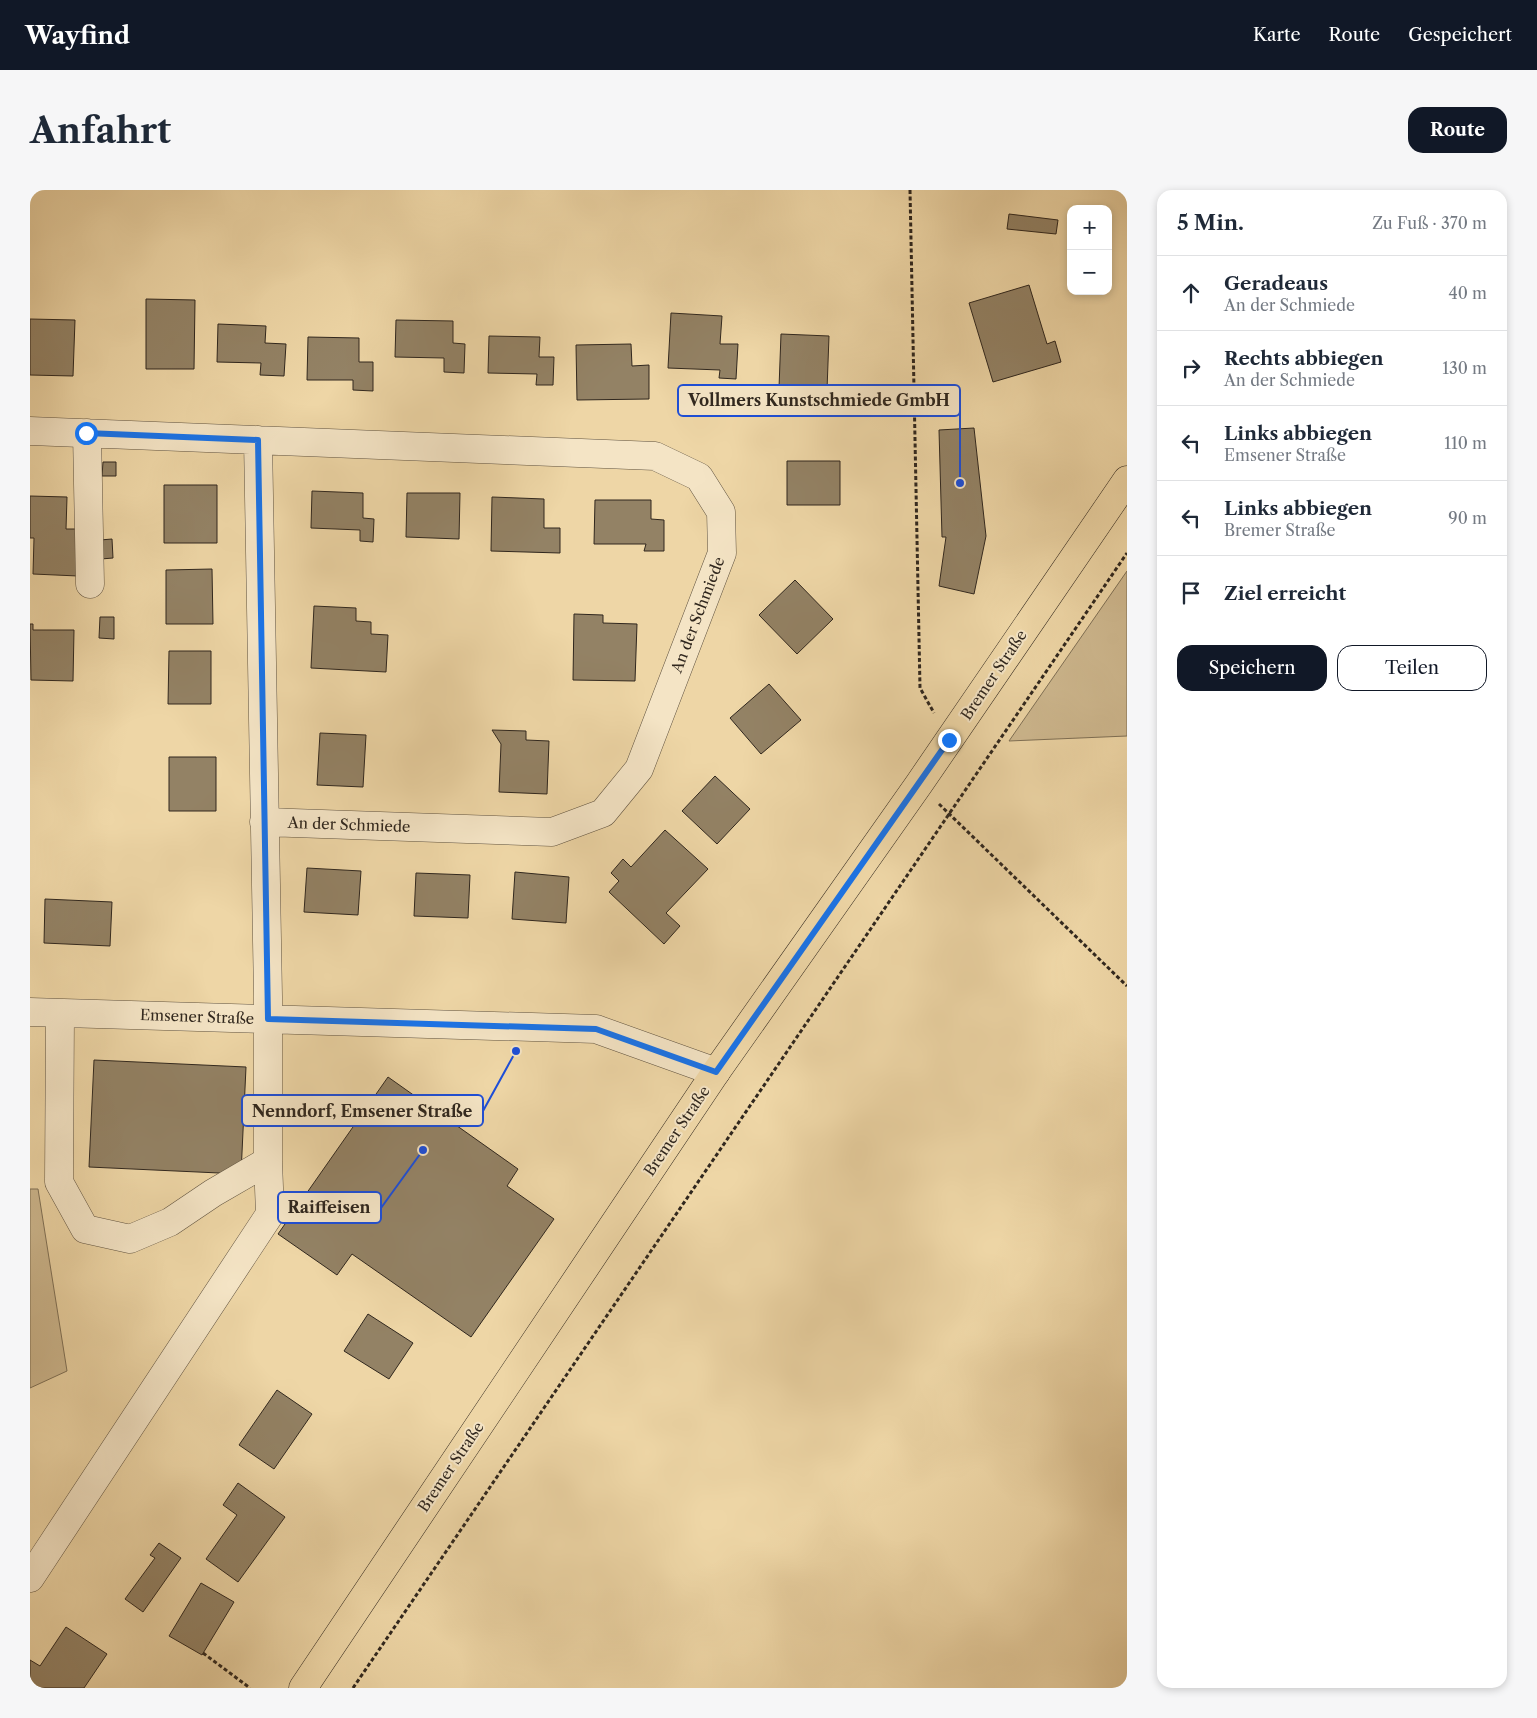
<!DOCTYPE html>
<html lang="de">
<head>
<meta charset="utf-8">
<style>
	:root { --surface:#fff; --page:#f6f6f7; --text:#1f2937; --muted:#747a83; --line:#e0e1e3; --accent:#111827 }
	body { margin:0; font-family:"Libre Caslon Text",serif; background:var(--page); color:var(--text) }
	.controls { position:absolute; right:15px; top:15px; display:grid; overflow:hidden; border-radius:10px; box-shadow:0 2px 8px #0003 }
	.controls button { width:45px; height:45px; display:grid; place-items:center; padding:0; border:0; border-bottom:1px solid var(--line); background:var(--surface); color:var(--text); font:25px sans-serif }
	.stop { position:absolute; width:15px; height:15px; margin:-11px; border:4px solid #1a73e8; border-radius:50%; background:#fff }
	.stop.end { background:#1a73e8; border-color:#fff; box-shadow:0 1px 5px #0008 }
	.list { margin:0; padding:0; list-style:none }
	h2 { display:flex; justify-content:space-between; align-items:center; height:65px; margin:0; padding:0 20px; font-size:21px }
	h2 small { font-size:16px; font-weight:400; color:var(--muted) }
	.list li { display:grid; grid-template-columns:32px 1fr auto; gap:15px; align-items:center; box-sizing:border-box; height:75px; padding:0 20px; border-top:1px solid var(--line) }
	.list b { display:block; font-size:19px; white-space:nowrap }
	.list p { margin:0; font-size:16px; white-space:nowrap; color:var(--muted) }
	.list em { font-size:16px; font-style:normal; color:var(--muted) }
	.actions { display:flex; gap:10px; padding:15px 20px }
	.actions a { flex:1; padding:11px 0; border:1px solid var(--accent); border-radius:15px; text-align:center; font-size:18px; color:var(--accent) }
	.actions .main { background:var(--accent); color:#fff }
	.icon { flex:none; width:28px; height:28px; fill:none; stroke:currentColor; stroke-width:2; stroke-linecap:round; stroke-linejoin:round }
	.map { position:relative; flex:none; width:1097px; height:1498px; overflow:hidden; border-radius:15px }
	header { display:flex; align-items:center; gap:30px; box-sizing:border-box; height:70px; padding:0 25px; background:var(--accent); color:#fff }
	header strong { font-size:24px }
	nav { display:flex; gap:28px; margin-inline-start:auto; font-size:18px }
	.intro { display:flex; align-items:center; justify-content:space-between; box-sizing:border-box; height:120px; padding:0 30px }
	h1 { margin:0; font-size:35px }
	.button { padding:12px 22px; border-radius:15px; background:var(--accent); color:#fff; font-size:18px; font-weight:700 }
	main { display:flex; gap:30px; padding:0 30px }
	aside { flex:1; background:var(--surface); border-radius:15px; box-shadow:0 2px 8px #0003 }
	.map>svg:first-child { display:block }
	.green { fill:#ceb88f; stroke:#7f7056 }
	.building { fill:#938265; stroke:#30271e }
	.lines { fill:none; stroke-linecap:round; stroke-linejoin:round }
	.minor-casing { stroke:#605340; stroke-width:29 }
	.major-casing { stroke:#30271e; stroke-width:29 }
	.path { stroke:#30271e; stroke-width:3; stroke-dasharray:4 2.5; stroke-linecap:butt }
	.minor { stroke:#f4e4c5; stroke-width:28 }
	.major { stroke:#eed6a6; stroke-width:28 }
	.route { stroke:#1a73e8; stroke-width:6 }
	.labels { text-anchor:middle; stroke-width:4; stroke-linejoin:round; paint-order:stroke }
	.street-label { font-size:15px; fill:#30271e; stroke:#f4e4c5 }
	.leader { fill:none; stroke:#1d4ed8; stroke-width:2 }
	.callout-dot { fill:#1d4ed8; stroke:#f4e4c5; stroke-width:2 }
	.callout { fill:#f4e4c5; stroke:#1d4ed8; stroke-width:2 }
	.callout-label { font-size:16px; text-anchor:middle; font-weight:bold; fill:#30271e }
</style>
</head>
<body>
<header>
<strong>Wayfind</strong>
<nav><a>Karte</a><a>Route</a><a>Gespeichert</a></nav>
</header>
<div class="intro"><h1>Anfahrt</h1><a class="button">Route</a></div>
<main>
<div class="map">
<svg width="1097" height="1498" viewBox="0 0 1097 1498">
	<rect width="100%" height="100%" fill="#eed6a6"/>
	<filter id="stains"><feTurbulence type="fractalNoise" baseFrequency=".004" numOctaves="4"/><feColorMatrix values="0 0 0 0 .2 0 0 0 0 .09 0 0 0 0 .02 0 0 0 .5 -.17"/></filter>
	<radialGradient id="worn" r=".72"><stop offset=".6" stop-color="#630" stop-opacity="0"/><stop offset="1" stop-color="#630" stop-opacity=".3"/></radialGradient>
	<path class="green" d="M1097,381V546L979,551Z
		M0,999H8L37,1181L0,1198Z"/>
	<path class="building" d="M979,24L1028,30L1026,44L977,39Z
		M999,95L1017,154L1025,151L1031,172L963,192L939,113Z
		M116,109L165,110L164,179H116Z
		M641,123L692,126L690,154H708L706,189L689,188L690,180L638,178Z
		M0,129L45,130L43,186L0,185Z
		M366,130L423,131V153L435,154L434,183L414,182V168L365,167Z
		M188,134L236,136L235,153L256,154L254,186L230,185L231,173L187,172Z
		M751,144L799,146L797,200L749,198Z
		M459,146L510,147L509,167H524L523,195H506L507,184L458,183Z
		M278,147L329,148V172H343V201L323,200V190H277Z
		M601,154L602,176L619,175V209L547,210L546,155Z
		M944,238L956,346L944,404L909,396L916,347H912L909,240Z
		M757,271H810V315H757Z
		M73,272H86V286H72Z
		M134,295H187V353H134Z
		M282,301L333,303V328L344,329L343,352L330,351V340L281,338Z
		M377,303H430L429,349L376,347Z
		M0,306L37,307L36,339H49L48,386L3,384L4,348H0Z
		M462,307L514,309V338H530V363L461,361Z
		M565,310H621V329L634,330V361H614L616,354H564Z
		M82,349L83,368L71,369L70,350Z
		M182,379L183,434H136V380Z
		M765,390L803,429L767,464L729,425Z
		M284,416L326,418V431L341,432V444L358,445L356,482L281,478Z
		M544,424L573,425V433L607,434L605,491L543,490Z
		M70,427H84V449L69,448Z
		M0,434H3V440H44L43,491L1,490Z
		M139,461H181V514H138Z
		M739,494L771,530L731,564L700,528Z
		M462,540L496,541V550L519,551L517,604L469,602L471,554Z
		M290,543L336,545L333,597L287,595Z
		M139,567H186V621H139Z
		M685,586L720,619L687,654L652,621Z
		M635,640L678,679L636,723L650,736L634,754L579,702L589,691L581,683L593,669L601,677Z
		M277,678L331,681L328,725L274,722Z
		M485,682L539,687L536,733L482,729Z
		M386,683L440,685L438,728L384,726Z
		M15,709L82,712L80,756L14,753Z
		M64,870L216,877L211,984L59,977Z
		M358,887L488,979L477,996L524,1029L441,1147L322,1064L307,1085L248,1044Z
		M338,1124L383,1153L359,1189L314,1161Z
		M247,1200L282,1224L244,1279L209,1255Z
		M208,1293L255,1327L208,1392L176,1369L207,1325L193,1315Z
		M129,1353L151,1368L113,1422L95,1409L125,1368L120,1365Z
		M171,1393L204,1412L172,1465L139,1446Z
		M36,1437L77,1464L54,1498H0V1470L10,1476Z"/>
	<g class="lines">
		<g class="minor-casing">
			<path id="minor" d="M0,241L625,266L669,287L691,322L692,363L609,579L573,623L522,642L234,632
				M57,243L60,394
				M0,822L566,839L686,882
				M30,823L29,992L55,1039L100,1049L140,1032L183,1003L238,971V806L228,250
				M0,1388L240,1024L238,971"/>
		</g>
		<g class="major-casing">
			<path id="major" d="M273,1498L686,882L889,594L1097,290"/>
		</g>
		<path class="path" d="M880,0L890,498L904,523
			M909,614L1097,796
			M173,1463L220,1498
			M323,1498L1097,363"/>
		<use href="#minor" class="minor"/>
		<use href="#major" class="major"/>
	</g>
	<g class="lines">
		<path class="route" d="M56,243L228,250L238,829L566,839L686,882L919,550"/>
	</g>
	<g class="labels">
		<g class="street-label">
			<text transform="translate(668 425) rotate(-69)" y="5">An der Schmiede</text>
			<text transform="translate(964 485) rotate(-56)" y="5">Bremer Straße</text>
			<text transform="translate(319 635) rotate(2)" y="5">An der Schmiede</text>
			<text transform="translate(167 827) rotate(2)" y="5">Emsener Straße</text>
			<text transform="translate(647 941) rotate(-56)" y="5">Bremer Straße</text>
			<text transform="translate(421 1277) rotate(-56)" y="5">Bremer Straße</text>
		</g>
	</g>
	<path class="leader" d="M930 293L930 211M486 861L453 921M393 960L351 1018"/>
	<g class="callout-dot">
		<circle cx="930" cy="293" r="5"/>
		<circle cx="486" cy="861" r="5"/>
		<circle cx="393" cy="960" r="5"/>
	</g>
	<g class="callout">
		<rect x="648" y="195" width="282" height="31" rx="5"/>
		<rect x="212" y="905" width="241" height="31" rx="5"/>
		<rect x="248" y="1002" width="103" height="31" rx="5"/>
	</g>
	<g class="callout-label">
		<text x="789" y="216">Vollmers Kunstschmiede GmbH</text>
		<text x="332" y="927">Nenndorf, Emsener Straße</text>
		<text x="299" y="1023">Raiffeisen</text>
	</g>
	<rect width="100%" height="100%" filter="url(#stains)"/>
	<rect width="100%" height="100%" fill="url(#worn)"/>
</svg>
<div class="controls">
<button>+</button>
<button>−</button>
</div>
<div class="stop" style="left:56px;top:243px"></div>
<div class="stop end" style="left:919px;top:550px"></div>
</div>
<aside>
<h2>5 Min.<small>Zu Fuß · 370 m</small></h2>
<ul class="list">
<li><svg class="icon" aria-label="ahead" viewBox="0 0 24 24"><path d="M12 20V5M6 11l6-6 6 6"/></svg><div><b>Geradeaus</b><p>An der Schmiede</p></div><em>40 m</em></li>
<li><svg class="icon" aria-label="right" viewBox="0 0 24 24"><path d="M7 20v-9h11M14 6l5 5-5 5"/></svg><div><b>Rechts abbiegen</b><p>An der Schmiede</p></div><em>130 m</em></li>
<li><svg class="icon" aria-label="left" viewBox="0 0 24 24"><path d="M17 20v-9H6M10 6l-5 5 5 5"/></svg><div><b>Links abbiegen</b><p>Emsener Straße</p></div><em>110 m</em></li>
<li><svg class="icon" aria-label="left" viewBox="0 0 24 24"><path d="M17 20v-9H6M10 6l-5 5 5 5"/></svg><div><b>Links abbiegen</b><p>Bremer Straße</p></div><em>90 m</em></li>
<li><svg class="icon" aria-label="arrive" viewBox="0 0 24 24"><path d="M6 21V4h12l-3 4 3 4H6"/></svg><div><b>Ziel erreicht</b></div></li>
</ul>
<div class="actions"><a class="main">Speichern</a><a>Teilen</a></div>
</aside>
</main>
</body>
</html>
